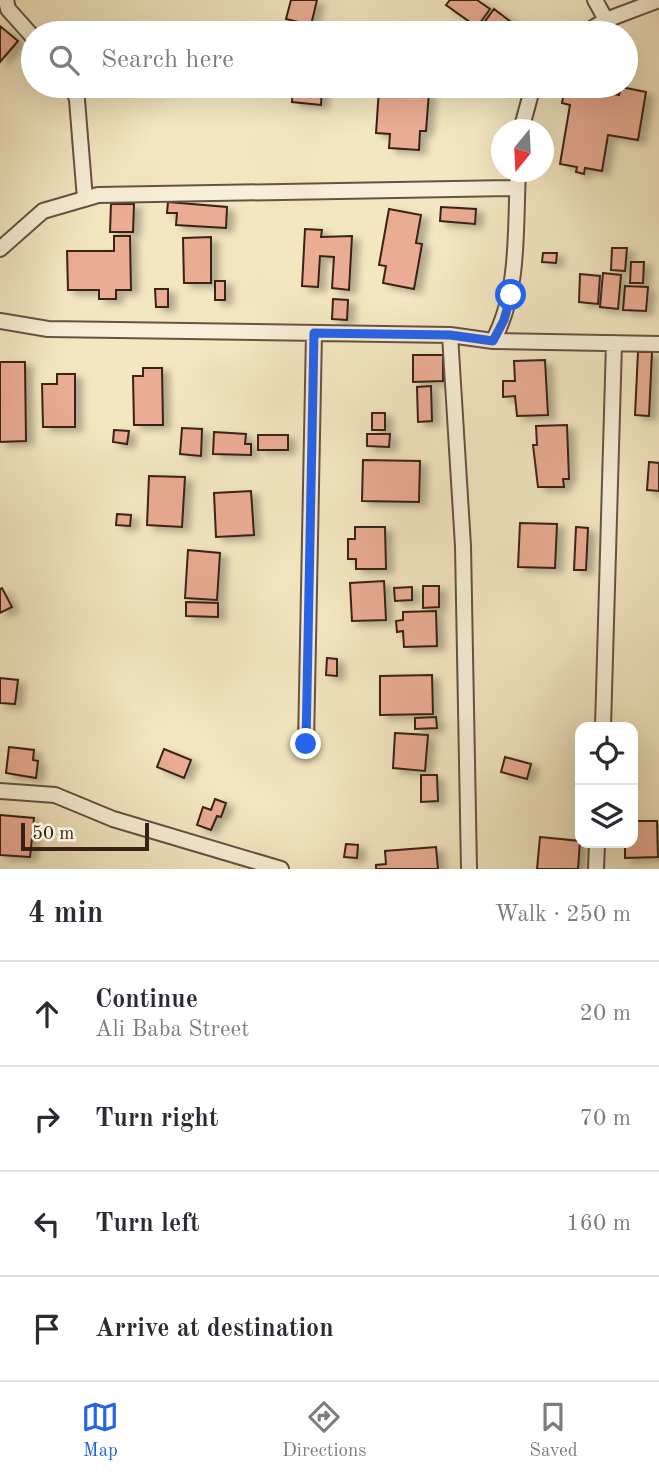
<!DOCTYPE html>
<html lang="en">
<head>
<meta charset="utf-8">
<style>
	:root { --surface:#fff; --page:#f7f7f7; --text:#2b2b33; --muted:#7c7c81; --line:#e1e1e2; --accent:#2563eb }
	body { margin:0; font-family:"Old Standard TT",serif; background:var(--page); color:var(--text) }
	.controls { position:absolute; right:21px; bottom:21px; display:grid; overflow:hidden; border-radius:14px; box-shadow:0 7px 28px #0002 }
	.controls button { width:63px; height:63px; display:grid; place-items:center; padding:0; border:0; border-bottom:2px solid var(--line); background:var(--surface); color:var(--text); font:35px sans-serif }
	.compass { position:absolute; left:491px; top:119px; width:63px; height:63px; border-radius:50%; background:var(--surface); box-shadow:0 7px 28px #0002; rotate:198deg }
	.scale { position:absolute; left:21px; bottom:18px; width:128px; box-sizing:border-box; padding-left:7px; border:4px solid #3a2116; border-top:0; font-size:19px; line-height:24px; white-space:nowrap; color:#3a2116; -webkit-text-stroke:5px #f7efd7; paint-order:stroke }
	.stop { position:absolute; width:21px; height:21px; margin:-16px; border:5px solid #2563eb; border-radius:50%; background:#fff }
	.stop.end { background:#2563eb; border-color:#fff; box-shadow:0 2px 7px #0008 }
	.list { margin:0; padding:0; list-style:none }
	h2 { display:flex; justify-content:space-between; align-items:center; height:91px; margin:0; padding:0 28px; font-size:30px }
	h2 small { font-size:23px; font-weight:400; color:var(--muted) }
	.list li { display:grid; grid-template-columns:46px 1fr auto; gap:21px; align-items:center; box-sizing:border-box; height:105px; padding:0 28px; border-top:2px solid var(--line) }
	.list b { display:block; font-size:26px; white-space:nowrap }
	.list p { margin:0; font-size:23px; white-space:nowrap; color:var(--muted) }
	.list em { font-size:23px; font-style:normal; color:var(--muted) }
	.icon { flex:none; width:38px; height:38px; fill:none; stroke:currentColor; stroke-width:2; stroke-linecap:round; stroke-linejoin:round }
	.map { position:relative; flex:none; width:659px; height:869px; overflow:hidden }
	.search { position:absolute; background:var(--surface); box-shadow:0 7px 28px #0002; left:21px; right:21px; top:21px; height:77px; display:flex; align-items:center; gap:18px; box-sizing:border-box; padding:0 24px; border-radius:38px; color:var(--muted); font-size:26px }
	.sheet { height:511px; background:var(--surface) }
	nav { display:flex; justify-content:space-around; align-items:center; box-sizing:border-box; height:98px; border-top:2px solid var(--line); background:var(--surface); font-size:19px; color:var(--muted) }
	nav a { display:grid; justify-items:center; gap:4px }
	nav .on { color:var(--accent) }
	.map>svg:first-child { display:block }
	.building { fill:#eaac93; stroke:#3a2116; stroke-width:2; filter:url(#shadow) }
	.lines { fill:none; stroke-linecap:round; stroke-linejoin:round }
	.minor-casing { stroke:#685241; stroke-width:18 }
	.minor { stroke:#f7efd7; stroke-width:14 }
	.route { stroke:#2563eb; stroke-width:9 }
</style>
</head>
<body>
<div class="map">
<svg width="659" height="869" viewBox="0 0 659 869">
	<defs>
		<filter id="shadow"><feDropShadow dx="7" dy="4" stdDeviation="3.5" flood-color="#0004"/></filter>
	</defs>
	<rect width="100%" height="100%" fill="#f3e7c1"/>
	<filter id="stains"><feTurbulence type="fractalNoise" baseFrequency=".00286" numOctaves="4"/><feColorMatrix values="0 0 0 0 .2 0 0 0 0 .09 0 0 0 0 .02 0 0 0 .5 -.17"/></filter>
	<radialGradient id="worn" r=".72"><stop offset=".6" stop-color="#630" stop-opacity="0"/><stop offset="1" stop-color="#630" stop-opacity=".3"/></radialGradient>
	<path class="building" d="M291,0H317L311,25L286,19Z
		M450,0H477L490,9L477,27L446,5Z
		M494,9L519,28L515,33H490L481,27Z
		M0,26L18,41L0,62Z
		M293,86H322L321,105L292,102Z
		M565,86H605L604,92L619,95L621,87L646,92L638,140L608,135L602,171L585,168L584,174L576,172L577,167L560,164L570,105L562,103Z
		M379,89L429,92L426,131H420L419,150L389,148L390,134L376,133Z
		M168,202L227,207L226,228L176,225L177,213H167Z
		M111,204H134L133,232H110Z
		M441,207L476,209L475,224L440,221Z
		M389,209L421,215L416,243L422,244L414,289L383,283L386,266L379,265Z
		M305,229L322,230L321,237L352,236L349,290L332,288L334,257L320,256L318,287L302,286Z
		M114,236H130L131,290H116V299H99V290H68L67,251H114Z
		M211,237V283H184L183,238Z
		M612,248H627L625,271L611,270Z
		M543,253H557L556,263L542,262Z
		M631,262H644L643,283H630Z
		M603,273L621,275L618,309L600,307Z
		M580,274L600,276L598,304L579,302Z
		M215,281H225V300H215Z
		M625,286L648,287L646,311L623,310Z
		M155,289H168V307H156Z
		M333,299L348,300L347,320L332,319Z
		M638,352H652L649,416L635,415Z
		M413,355H443V381L413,382Z
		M545,360L548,415L517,416L515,396L503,397V381H515L514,361Z
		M0,362H25L26,441L0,442Z
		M143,368H162L163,425H134L133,376H143Z
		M57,374H75V427H43L42,384H57Z
		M431,386L432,421L418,422L417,387Z
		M372,413H385V430H372Z
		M567,425L569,479H563L564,487H538L533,445H537L536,426Z
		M182,428L202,429L201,456L180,454Z
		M114,430L129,431L127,444L113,442Z
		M214,432L246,434L245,444H251V455L213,454Z
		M367,434H390L389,447L367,446Z
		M258,435H288V450H258Z
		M363,460L420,461L419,502L362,501Z
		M649,462L659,463V491L647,490Z
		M149,476L185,477L182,527L147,525Z
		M251,491L254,535L216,537L214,493Z
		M117,514L131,515L130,526L116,525Z
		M520,523L557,524L555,568L518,567Z
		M355,527H385L386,569H356V559H348V539H355Z
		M576,527L588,528L586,570H574Z
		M188,550L220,553L217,600L185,598Z
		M384,581L386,620L352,621L350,583Z
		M423,586H439V607L423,608Z
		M412,587V600L395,601L394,588Z
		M2,588L12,607L0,613V589Z
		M186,602L218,603V617L186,616Z
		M436,611L437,646L404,647L403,631L397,632L396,621L403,620V612Z
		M327,658L337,659V676L326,675Z
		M432,675L433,714L380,715V676Z
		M0,678L18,680L15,704L0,703Z
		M436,717L437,728L415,729V718Z
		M395,733L428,735L425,771L393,768Z
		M9,747L34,750L33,760L38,761L36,778L6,773Z
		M164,749L191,760L184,778L157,767Z
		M505,757L531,764L527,779L501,772Z
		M421,775H437L438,801L421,802Z
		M215,799L226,803L221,817L217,816L211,830L197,825L203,807L211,810Z
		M0,815L34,818L30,857L0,855Z
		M633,821H657L658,857L625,858V843H633Z
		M540,837L580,841L578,869H537Z
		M346,844L358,845L357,858L344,857Z
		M436,847L438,869H376V865L386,864L385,851Z"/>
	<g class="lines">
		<g class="minor-casing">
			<path id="minor" d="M6,0L8,9L33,37
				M595,0L606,20
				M585,33L606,20L659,0
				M73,86L77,100L85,199
				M521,130L533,86
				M0,249L43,211L98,195L517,188
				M0,321L48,329L450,335L493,341L659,344
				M450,335L463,546L469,869
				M493,341C520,291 515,228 518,172
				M603,727L614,343
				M306,744L314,333
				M0,791L55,795L113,819L281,869
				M596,869L597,843"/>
		</g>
		<use href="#minor" class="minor"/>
	</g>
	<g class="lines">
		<path class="route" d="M306,744L314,333L450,335L493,341L504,320L511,295"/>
	</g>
	<rect width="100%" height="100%" filter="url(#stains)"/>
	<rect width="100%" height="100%" fill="url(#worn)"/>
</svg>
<div class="controls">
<button><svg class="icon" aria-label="locate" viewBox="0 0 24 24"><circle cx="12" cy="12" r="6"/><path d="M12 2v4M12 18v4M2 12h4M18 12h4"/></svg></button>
<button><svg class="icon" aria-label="layers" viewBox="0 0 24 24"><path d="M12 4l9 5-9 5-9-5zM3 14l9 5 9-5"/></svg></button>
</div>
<svg class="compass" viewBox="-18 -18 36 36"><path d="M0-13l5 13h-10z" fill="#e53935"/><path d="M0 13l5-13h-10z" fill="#7c7c81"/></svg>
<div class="scale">50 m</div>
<div class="stop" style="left:511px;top:295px"></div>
<div class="stop end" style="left:306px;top:744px"></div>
<div class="search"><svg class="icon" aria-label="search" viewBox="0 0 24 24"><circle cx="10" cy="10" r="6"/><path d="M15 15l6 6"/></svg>Search here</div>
</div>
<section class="sheet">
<h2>4 min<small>Walk · 250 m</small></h2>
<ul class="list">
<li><svg class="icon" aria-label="ahead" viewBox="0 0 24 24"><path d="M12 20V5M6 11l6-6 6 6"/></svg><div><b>Continue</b><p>Ali Baba Street</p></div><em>20 m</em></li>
<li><svg class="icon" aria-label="right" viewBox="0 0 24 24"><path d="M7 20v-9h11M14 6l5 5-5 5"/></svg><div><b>Turn right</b></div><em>70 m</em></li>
<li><svg class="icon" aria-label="left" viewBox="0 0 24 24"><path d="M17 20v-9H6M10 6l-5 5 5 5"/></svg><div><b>Turn left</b></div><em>160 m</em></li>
<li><svg class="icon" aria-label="arrive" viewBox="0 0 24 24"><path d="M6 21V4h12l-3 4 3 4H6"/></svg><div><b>Arrive at destination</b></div></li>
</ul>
</section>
<nav>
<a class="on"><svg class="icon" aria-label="map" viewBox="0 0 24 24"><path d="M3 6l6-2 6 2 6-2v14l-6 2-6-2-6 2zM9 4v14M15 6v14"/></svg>Map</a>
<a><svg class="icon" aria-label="directions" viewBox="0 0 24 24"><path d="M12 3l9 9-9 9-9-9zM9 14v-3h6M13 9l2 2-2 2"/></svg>Directions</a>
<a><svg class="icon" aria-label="saved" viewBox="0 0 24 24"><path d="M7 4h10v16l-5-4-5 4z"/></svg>Saved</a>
</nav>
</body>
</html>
